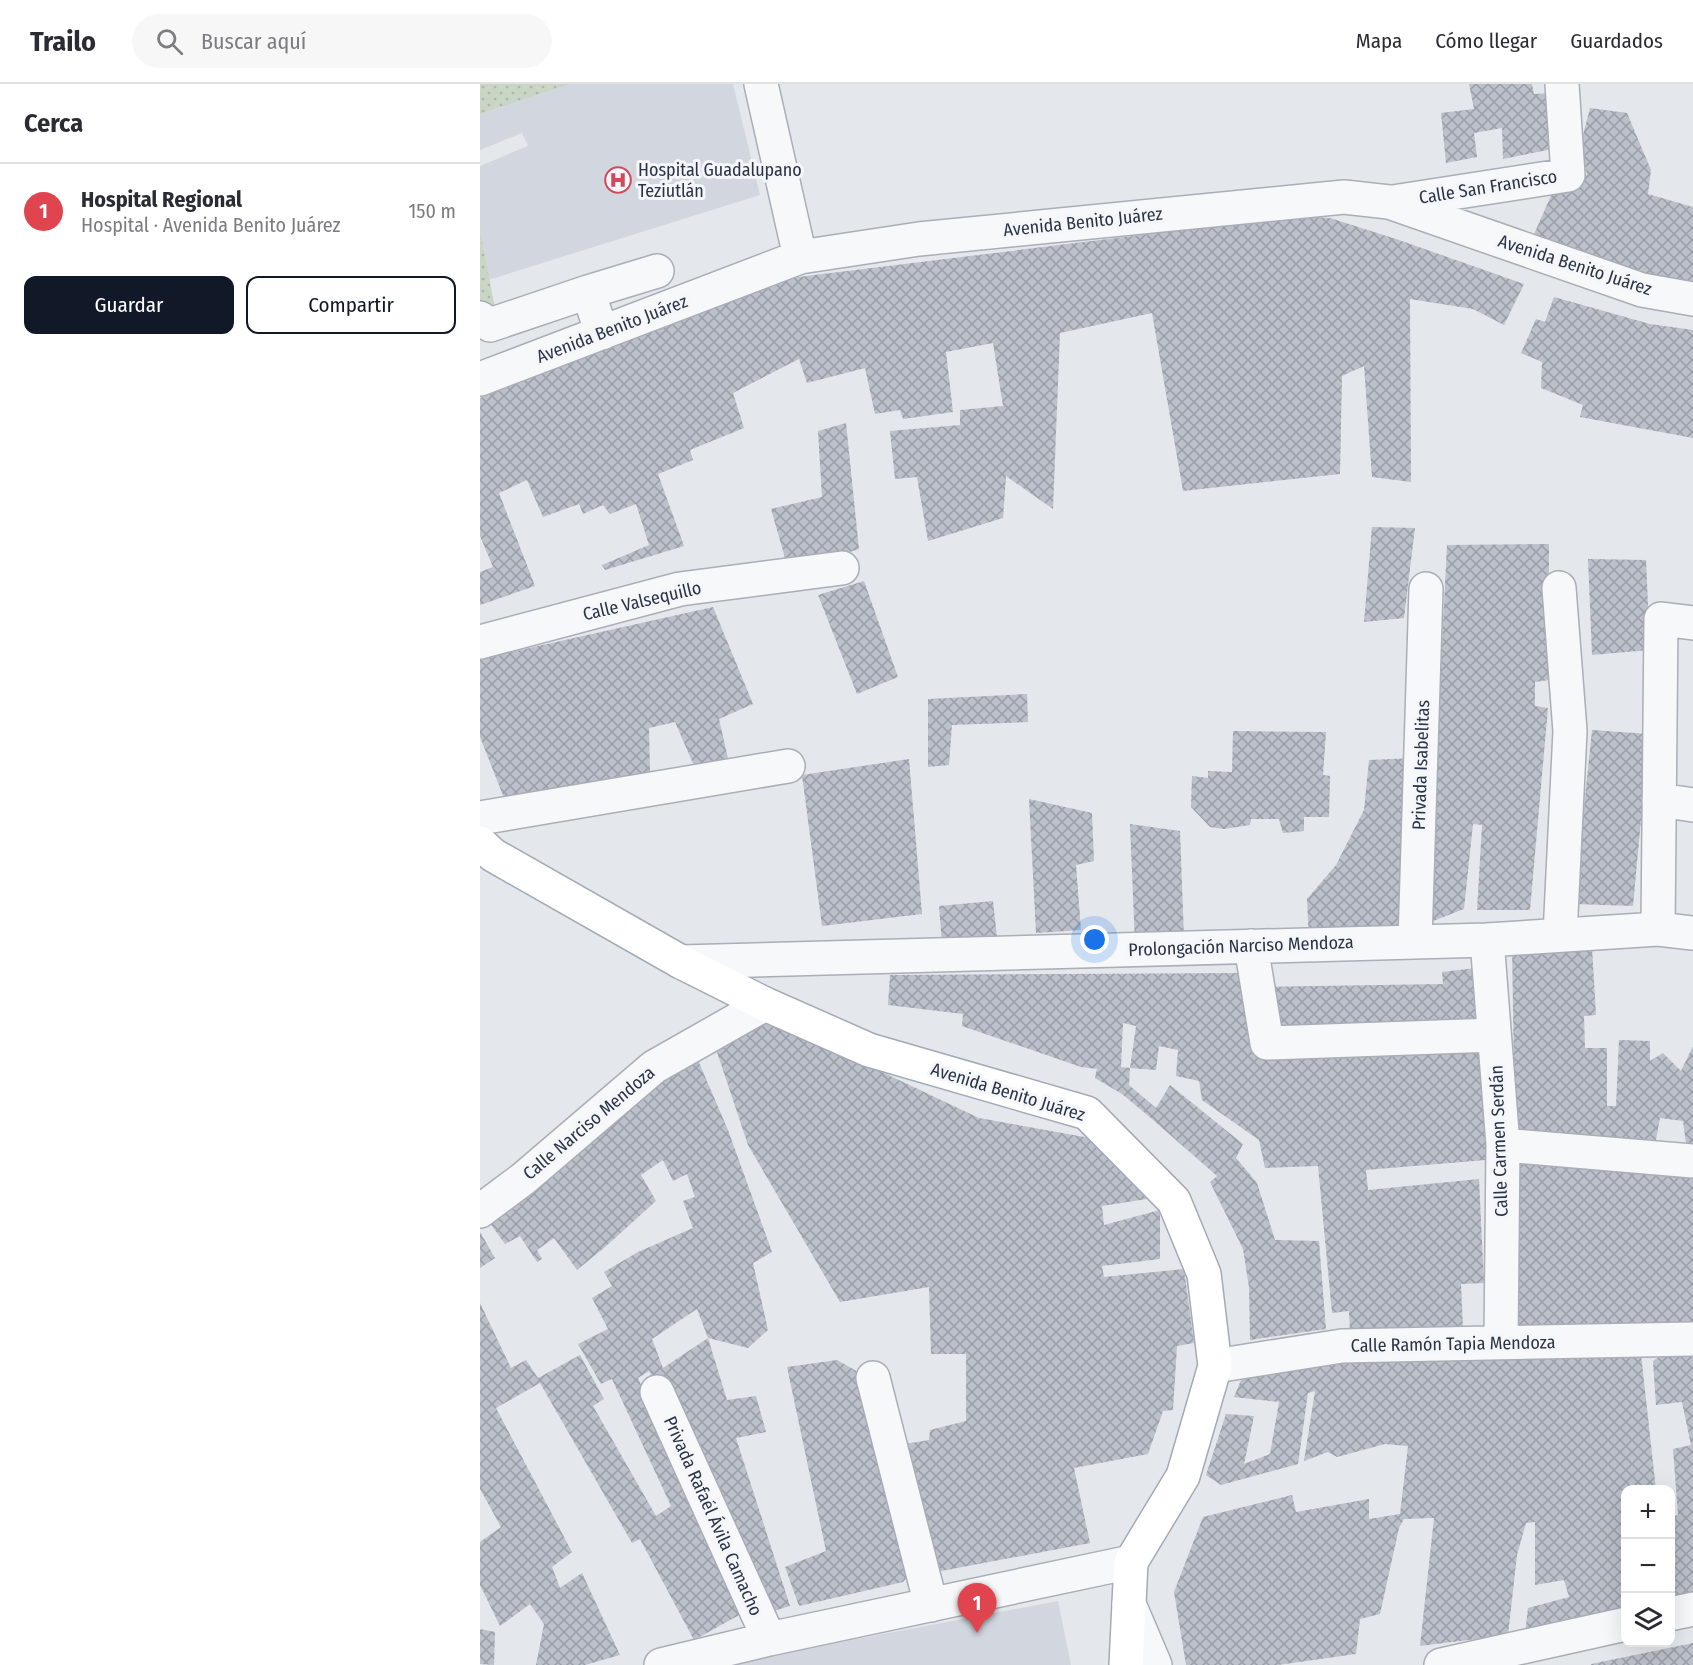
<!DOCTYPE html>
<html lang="es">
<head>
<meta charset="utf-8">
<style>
	:root { --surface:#fff; --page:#f7f7f7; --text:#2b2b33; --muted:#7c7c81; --line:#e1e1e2; --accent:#111827 }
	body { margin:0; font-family:"Fira Sans Condensed",sans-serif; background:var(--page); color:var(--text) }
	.controls { position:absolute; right:18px; bottom:18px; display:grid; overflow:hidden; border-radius:12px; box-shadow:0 6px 24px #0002 }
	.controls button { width:54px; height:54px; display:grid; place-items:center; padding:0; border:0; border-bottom:2px solid var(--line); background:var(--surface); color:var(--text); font:30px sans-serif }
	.you { position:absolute; left:615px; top:856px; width:21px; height:21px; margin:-15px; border:4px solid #fff; border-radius:50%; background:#1a73e8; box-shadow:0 0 0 9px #1a73e833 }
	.badge { display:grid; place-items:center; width:39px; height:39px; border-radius:50%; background:var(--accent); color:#fff; font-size:20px; font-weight:700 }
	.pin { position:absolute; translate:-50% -50px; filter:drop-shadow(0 2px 3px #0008) }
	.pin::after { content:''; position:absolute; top:32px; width:21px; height:18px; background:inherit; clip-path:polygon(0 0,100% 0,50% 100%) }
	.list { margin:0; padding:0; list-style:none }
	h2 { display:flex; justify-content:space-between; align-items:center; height:78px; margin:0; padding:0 24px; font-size:26px }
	h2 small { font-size:20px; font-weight:400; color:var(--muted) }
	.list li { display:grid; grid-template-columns:39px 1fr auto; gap:18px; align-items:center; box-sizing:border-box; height:96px; padding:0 24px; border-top:2px solid var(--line) }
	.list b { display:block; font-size:22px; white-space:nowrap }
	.list p { margin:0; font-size:20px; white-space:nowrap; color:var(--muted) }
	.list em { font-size:20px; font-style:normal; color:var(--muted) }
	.actions { display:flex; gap:12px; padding:18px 24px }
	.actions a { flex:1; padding:14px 0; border:2px solid var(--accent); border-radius:12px; text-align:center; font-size:21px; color:var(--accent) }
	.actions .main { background:var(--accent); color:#fff }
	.icon { flex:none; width:33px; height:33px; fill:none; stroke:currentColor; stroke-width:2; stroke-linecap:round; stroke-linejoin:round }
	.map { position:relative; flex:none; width:1213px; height:1581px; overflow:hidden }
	header { display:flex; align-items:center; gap:36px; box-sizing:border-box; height:84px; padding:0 30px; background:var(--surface); border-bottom:2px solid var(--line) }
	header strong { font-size:28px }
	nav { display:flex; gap:33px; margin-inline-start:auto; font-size:21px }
	.search { width:420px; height:54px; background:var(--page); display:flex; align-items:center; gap:15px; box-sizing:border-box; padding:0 21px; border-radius:33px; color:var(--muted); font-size:22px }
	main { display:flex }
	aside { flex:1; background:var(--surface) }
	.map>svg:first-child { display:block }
	.built { fill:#d2d6de }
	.garden { fill:url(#garden-dots) }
	.building { fill:url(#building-cross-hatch) }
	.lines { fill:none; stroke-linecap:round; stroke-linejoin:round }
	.minor-casing { stroke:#a9aeb7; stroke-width:36 }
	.major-casing { stroke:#a3abb8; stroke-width:36 }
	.minor { stroke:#f7f8fa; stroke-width:33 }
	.major { stroke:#fff; stroke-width:33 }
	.labels { text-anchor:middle; stroke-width:6; stroke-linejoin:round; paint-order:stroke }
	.poi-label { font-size:18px; fill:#2b3445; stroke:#f4f6f9; text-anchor:start }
	.street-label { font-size:18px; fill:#2b3445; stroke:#f4f6f9 }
</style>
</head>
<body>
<header>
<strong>Trailo</strong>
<div class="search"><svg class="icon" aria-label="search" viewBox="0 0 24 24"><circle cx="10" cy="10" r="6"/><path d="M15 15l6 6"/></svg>Buscar aquí</div>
<nav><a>Mapa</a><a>Cómo llegar</a><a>Guardados</a></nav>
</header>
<main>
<aside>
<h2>Cerca<small></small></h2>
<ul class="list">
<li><span class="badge" style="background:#e0444e">1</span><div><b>Hospital Regional</b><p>Hospital · Avenida Benito Juárez</p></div><em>150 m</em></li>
</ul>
<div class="actions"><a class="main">Guardar</a><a>Compartir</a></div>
</aside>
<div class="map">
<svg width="1213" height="1581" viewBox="0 0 1213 1581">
	<defs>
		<pattern id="garden-dots" width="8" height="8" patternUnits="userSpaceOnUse" patternTransform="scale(1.5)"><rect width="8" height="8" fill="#c9d6c5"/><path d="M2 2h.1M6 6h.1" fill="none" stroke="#adb8ab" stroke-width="1.8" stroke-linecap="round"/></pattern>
		<pattern id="building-cross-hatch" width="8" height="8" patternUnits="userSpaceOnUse" patternTransform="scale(1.5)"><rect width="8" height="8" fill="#bbc0ca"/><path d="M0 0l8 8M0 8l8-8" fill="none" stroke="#989da6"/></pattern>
	</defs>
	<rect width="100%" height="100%" fill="#e4e7ec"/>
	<path class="built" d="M91,0H253L280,111L8,196L0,147V82L48,62L42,49L0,66V30Z
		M578,1517L591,1581H240Z"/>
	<path class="garden" d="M0,0H91L0,30Z
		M0,147L19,245L0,252Z"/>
	<path class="building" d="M989,0H1052L1054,10L1071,9L1077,64L1023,75L1022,44L994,49L997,73L966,79L961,29L994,25Z
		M1110,24L1147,29L1171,86L1168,110L1213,123V203L1148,194L1051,157L1077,98L1107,91L1101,59Z
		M817,132L850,134L919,156L1044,200L1024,241L993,225L930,215L931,398L892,393L884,282L862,292L860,390L703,407L672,229L580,249L573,425L526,392L523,434L448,457L437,393L415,395L410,347L480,341V326L523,322L513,259L466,268L473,328L423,335L420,326L395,330L385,284L327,299L319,275L253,309L264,344L210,366L213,376L178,390L204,462L125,486L122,481L169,461L156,420L130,430L123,421L103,430L99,420L63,433L47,396L19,409L55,502L0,521V488L13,483L0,452V314L302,195Z
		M1074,213L1170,240L1213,246V354L1100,333L1103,321L1061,304L1062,278L1041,269L1056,235L1065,238Z
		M366,339L379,465L309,488L291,425L342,413L338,347Z
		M892,443L935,444L924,534L884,538Z
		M1069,460V596L1055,598V622L1068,624L1050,826H997L1002,741L993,740L984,825L948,839L967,461Z
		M1108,475L1166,476L1170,566L1112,571Z
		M384,497L418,593L377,610L338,511Z
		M233,523L273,620L239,635L249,679L218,691L195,638L169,644L170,691L24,714L0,653V575Z
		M547,610L548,638L472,641L469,681L448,683V615Z
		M1112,646L1169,650L1153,822L1094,820Z
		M753,647L846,648L843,691L850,692L849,733H824V747L803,749L799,735H771L770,741L744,745L730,743L711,723L712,692L728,694V687L752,688Z
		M934,674L920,855L829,857L827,815L856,781L884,726L889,676Z
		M429,675L442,830L342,842L322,691Z
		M549,715L612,729L614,777L596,781L601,846L556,849Z
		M650,740L700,747L704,854L655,860Z
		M513,817L517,853L462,859L459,822Z
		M1032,863H1112L1116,931L1104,932L1105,964H1127V1022H1136L1139,956L1170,957V977L1183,969L1201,987L1213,962V1061L1206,1060L1203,1037L1180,1034L1176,1056L1035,1051Z
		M996,884L1006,1076L886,1086L888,1106L999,1095L1004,1199L981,1200L983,1245L870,1249L869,1227L852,1229L838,1082L785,1084L779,1056L722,1016L719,997L696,992L698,966L679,962L676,986L650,984L656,942L643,939L641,983L650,984L649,1001L676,1024L690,1001L763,1060L756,1074L777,1099L795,1156L839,1157L846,1245L770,1256L769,1203L763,1165L730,1098L737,1092L672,1035L642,1010L615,994L617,985L601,983L482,942L483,930L408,921L410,891L769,889V903L963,900L962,888Z
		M288,934L499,1034L610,1054L667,1115L622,1122L624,1141L680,1126V1175L622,1182L624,1193L704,1185L714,1259L697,1262L693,1326L683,1327L668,1370L594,1384L610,1459L456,1488L425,1360L449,1356L450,1346L486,1337V1270H451L449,1203L360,1218L268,1061L234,959Z
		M214,967L248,1046L292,1168L273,1179L288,1246L268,1264L228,1254L217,1225L172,1255L183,1284L228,1254L247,1316L276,1312L286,1348L256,1354L310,1522L280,1531L237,1424L169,1287L158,1294L263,1529L214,1556L160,1455L152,1459L60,1299L16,1324L92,1468L72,1483L80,1504L102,1489L140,1571L105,1581H56L64,1540L50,1520L20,1542L0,1501V1458L21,1443L0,1405V1219L31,1284L46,1276L58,1294L100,1271L124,1315L113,1322L176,1432L191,1422L132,1295L121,1300L98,1260L128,1245L112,1214L132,1202L124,1188L158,1168L213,1144L203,1117L215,1113L207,1090L193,1097L183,1076L161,1091L176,1117L125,1163L97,1186L74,1154L57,1166L62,1175L57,1178L40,1152L25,1160L9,1138Z
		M1037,1071L1213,1082V1239L1039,1245Z
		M0,1148L15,1174L0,1184Z
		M1161,1270L1176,1406H1146V1525L1045,1550L1048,1524L1089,1513L1084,1496L1055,1501V1438L1046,1439L1037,1471L1028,1551L940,1562L954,1434L924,1435L919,1444L900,1530L880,1535L876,1570L798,1581H706L694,1508L723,1433L812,1411L816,1428L889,1415V1435L920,1430L928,1362L905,1360L857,1373L848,1368L824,1377L835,1307L828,1309L818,1380L741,1401L726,1391L746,1330L774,1332L764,1380L790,1370L799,1318L754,1313L766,1284L1032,1272Z
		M1183,1270H1213V1509L1190,1514V1433L1198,1431L1193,1365L1211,1361L1202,1318L1176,1321L1173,1277Z
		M357,1276L380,1289L432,1488L423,1498L319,1522L305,1483L346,1467L307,1283Z
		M0,1545L15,1548L14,1581L0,1580Z
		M1213,1559V1581H1111V1580Z"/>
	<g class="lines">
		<g class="minor-casing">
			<path id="minor" d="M281,0L320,173
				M913,118L1088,91L1082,0
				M108,208L177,187
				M0,234L10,241L108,208L122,249
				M0,295L320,173L439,155L864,113L909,118L1162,206L1213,215
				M1079,504L1090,647L1080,851
				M0,558L200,505L362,484
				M1179,716L1213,721
				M0,734L308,682
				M1178,845L1181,535L1213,539
				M1007,856L1023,1061L1021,1258
				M935,857L946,505
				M771,862L787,959L1014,951
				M201,878L1007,856L1178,845L1213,849
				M1023,1061L1213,1077
				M0,1127L43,1095L174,983L285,920
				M735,1282L862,1262L1213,1255
				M393,1294L451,1521
				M177,1308L289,1555
				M649,1520L675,1581
				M1190,1530L1213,1525
				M181,1581L289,1555L651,1478
				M961,1581L1146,1540"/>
		</g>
		<g class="major-casing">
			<path id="major" d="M0,759L13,771L201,878L285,920L389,966L607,1029L694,1117L724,1190L735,1282L703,1392L651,1478L646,1581"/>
		</g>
		<use href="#minor" class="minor"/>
		<use href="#major" class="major"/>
	</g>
	<defs>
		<g id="hospital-ring" transform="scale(1.35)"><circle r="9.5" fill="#f4f6f9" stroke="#d1495b" stroke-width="1.5"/><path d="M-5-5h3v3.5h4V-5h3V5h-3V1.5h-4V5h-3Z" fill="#d1495b"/></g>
	</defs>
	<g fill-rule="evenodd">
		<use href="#hospital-ring" x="138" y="96"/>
	</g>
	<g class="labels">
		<g class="poi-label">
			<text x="158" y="92">Hospital Guadalupano<tspan x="158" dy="21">Teziutlán</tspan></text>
		</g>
		<g class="street-label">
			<text transform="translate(1008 103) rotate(-9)" y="6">Calle San Francisco</text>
			<text transform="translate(603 138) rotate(-6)" y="6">Avenida Benito Juárez</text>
			<text transform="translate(1095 181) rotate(18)" y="6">Avenida Benito Juárez</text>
			<text transform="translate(132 245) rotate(-21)" y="6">Avenida Benito Juárez</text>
			<text transform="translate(162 517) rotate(-13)" y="6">Calle Valsequillo</text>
			<text transform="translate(941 681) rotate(-88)" y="6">Privada Isabelitas</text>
			<text transform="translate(761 862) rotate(-2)" y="6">Prolongación Narciso Mendoza</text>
			<text transform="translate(528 1008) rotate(17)" y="6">Avenida Benito Juárez</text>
			<text transform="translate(109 1039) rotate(-40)" y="6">Calle Narciso Mendoza</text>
			<text transform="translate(1019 1057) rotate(-92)" y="6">Calle Carmen Serdán</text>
			<text transform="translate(973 1260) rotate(-1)" y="6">Calle Ramón Tapia Mendoza</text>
			<text transform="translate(233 1432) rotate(66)" y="6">Privada Rafaél Ávila Camacho</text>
		</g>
	</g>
</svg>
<div class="controls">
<button>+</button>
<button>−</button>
<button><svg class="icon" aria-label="layers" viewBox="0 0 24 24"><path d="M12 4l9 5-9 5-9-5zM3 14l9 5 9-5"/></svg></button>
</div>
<div class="you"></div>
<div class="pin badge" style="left:497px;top:1549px;background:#e0444e">1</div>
</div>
</main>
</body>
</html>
